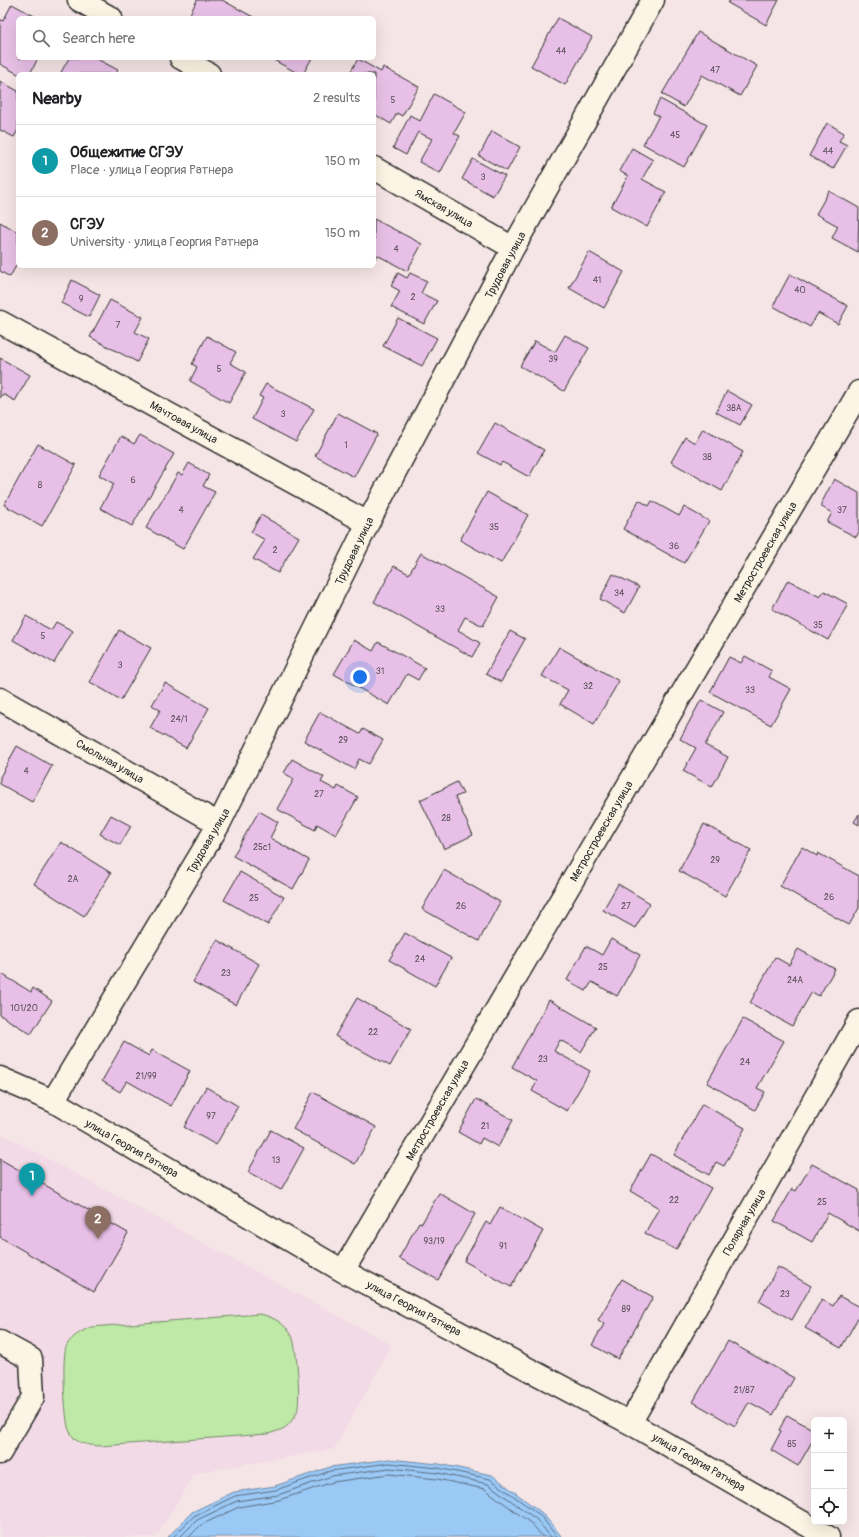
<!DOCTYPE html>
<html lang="en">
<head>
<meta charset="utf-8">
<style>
	:root { --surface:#fff; --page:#f6f6f6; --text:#202124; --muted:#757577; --line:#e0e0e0; --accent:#2b2b2b }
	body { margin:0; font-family:Pangolin,sans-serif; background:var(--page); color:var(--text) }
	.controls { position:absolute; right:12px; bottom:12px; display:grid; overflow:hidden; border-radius:6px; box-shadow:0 4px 16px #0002 }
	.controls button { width:36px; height:36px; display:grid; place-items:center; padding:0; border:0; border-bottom:1px solid var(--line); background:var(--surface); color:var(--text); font:20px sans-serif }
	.you { position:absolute; left:360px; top:677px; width:14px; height:14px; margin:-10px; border:3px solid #fff; border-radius:50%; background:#1a73e8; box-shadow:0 0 0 6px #1a73e833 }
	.badge { display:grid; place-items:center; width:26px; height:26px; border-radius:50%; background:var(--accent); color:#fff; font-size:13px; font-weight:700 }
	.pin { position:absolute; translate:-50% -33px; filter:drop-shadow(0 1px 2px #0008) }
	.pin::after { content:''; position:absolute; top:21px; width:14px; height:12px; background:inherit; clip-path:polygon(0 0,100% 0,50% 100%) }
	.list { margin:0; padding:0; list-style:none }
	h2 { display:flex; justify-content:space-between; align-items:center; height:52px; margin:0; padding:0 16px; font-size:17px }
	h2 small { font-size:13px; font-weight:400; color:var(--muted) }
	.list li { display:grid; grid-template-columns:26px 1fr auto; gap:12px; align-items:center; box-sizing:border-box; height:72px; padding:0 16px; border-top:1px solid var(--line) }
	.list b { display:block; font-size:15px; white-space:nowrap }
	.list p { margin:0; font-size:13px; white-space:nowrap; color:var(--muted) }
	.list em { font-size:13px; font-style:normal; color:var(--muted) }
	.icon { flex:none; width:22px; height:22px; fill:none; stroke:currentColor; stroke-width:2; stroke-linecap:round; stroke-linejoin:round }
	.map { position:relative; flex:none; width:859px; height:1537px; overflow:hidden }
	.search { position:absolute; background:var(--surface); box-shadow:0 4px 16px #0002; left:16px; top:16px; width:360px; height:44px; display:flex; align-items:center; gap:10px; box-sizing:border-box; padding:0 14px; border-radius:6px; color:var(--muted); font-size:15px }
	.panel { position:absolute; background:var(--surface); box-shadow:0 4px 16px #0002; left:16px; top:72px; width:360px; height:196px; border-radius:6px }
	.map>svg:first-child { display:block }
	.built { fill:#f2dae6 }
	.green { fill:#bee9a6; stroke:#748a68 }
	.water { fill:#9bc9f6; stroke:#6e8aa5 }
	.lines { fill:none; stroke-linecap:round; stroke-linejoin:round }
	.shore { stroke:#586a7c; stroke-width:1 }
	.building { fill:#e8c0e7; stroke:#2b2b2b }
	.minor-casing { stroke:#2b2b2b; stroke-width:25 }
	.minor { stroke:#fcf5e5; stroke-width:22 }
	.labels { text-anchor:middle; stroke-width:3; stroke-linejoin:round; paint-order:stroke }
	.number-label { font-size:9px; fill:#5a505a }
	.street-label { font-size:11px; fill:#2b2b2b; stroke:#fcf5e5 }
</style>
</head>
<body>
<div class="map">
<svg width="859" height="1537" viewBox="0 0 859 1537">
	<rect width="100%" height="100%" fill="#f6e5e6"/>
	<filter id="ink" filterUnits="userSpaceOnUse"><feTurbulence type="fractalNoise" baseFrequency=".025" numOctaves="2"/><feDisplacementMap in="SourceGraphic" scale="8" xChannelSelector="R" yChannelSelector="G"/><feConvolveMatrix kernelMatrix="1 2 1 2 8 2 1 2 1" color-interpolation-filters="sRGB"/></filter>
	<g filter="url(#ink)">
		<path class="built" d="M0,1133L392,1345L334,1449L195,1473L156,1537H0Z"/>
		<path class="green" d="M260,1314C273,1317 285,1323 292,1336C297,1347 301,1401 297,1412C295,1416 292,1420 290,1423C284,1430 277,1431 268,1434L100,1446C91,1445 81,1445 74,1438C72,1435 69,1431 68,1427C65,1414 61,1355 67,1345C72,1336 82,1331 91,1327Z"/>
		<path class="water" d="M389,1459L439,1464L492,1475L542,1513L562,1537H168L192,1512L234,1492L275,1486L330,1467Z"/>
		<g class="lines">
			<path class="shore" d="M173,1537L194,1516L235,1496L276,1490L330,1471L389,1463L438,1468L490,1479L540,1515L557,1537
				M180,1537L197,1520L237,1501L278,1495L332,1476L389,1468L438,1473L488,1484L536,1519L551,1537
				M189,1537L201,1525L239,1507L279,1500L333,1482L389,1474L437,1479L485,1489L532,1524L543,1537"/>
		</g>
		<path class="building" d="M197,0H222L255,18H188Z
			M730,0H779L766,25L728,3Z
			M12,4L38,18H18V58H38L30,74H18L0,64V19L3,21Z
			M558,18L592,37L565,85L531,66Z
			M698,32L757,66L740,96L702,75L684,107L662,94Z
			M69,58H95L118,70L116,74H60Z
			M270,58H312L303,74H299Z
			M358,59L381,72L383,67L419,87L402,116L397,113L391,124L374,114V74H349Z
			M0,81L18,91V130L14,137L0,130Z
			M434,94L466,112L454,133L460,136L440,173L419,162L432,139L418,132L406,155L393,148L410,115L420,121Z
			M660,99L707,125L684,167L643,144L659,116L653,113Z
			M827,123L844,133L839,141L847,145L833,169L809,156Z
			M492,131L520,147L507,171L479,156Z
			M632,148L653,160L642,179L666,192L647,227L611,207L628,176L619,171Z
			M473,159L505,176L493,196L462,179Z
			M829,191L859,208L858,252L832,238L838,226L816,214Z
			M374,219L422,244L407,271L377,255L374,260V240L375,238L374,237Z
			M0,222L18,232V262L10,277L0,271Z
			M589,252L624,272L604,308L569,288Z
			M398,273L407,278L410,273L427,281L421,293L437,301L424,324L391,307L400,291L391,286Z
			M790,274L848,306L838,324L818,313L810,327L773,306Z
			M72,280L100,295L89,317L61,303Z
			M110,300L143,317L135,332L149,339L137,362L90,337Z
			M398,318L437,338L422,366L383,346Z
			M565,335L589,348L564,391L520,366L535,341L555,352Z
			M207,336L236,352L230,363L246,372L229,403L190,381L197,367L192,364Z
			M0,358L30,375L15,401L3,394L0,398Z
			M266,384L314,409L296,442L252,419L263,398L259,396Z
			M727,391L752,405L740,425L716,412Z
			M338,413L377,434L354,477L315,456Z
			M495,423L544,450L529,477L502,462L500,465L478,453Z
			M703,429L743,452L722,491L671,462L685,437L695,443Z
			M140,435L174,454L132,526L100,508L114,484L99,475L121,436L134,444Z
			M38,444L76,465L42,526L4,505Z
			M189,463L209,475L203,486L215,492L183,549L146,528L178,473L182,475Z
			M834,479L859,493V532L856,537L827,522L832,513L820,506Z
			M487,492L528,515L501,563L460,540Z
			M639,500L649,506L652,501L679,516L684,507L709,521L684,563L623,529Z
			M261,515L299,537L278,573L253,559L265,540L251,532Z
			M421,553L499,597L483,626L465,617L458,630L480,643L472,657L374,602L394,566L409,574Z
			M613,574L639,587L625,613L600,599Z
			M788,580L820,597L824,591L848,604L828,640L772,609Z
			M26,616L51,630L56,622L73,631L54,663L13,640Z
			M119,630L151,648L121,700L90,682Z
			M510,631L525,639L501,682L486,674Z
			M354,640L373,651L378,642L425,668L418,680L407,674L389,705L334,674Z
			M559,647L619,681L594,724L560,704L568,690L542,676Z
			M745,656L772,671L769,677L791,689L771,725L710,692L729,657L741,663Z
			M165,683L209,708L186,748L150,728L160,710L152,705Z
			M701,700L723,712L705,745L728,757L712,787L683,771L696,748L680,739Z
			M320,712L360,734L363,729L383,740L369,764L359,759L354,769L304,741Z
			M17,746L52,766L32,802L0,784V777Z
			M292,759L324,777L321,782L336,790L338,786L358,797L336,835L317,824L315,830L277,809L294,779L284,773Z
			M457,782L463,794L455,797L473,835L444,849L420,800Z
			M259,811L278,822L270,838L309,860L293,889L233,856Z
			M859,814V825L854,822Z
			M111,815L131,826L120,845L100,834Z
			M704,824L751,850L725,896L679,871Z
			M61,842L111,873L84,916L34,884Z
			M802,847L817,856L818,853L859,876V908L849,925L780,886Z
			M444,870L500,902L479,941L422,909Z
			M240,872L284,897L268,925L224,900Z
			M618,884L650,903L635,928L603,910Z
			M405,933L451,958L435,986L389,960Z
			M611,939L640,955L617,996L592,982L586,991L567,980L586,946L602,955Z
			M217,940L259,964L236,1005L193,982Z
			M798,949L835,969L819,996L812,992L792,1026L750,1003L775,957L789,965Z
			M0,973L31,992L33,988L52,1001L31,1034L0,1015Z
			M357,998L411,1029L390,1066L335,1036Z
			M549,1000L596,1027L581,1052L560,1040L554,1051L590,1071L567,1111L532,1091L537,1081L512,1067Z
			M743,1019L784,1041L757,1088L765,1092L755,1110L707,1083Z
			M124,1042L149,1056L152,1050L190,1071L171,1106L127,1081L120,1092L102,1081Z
			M206,1087L238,1106L216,1145L184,1127Z
			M313,1092L376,1127L355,1164L293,1129Z
			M476,1099L513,1120L498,1147L482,1138L479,1144L458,1132Z
			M702,1104L745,1128L724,1166L716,1162L709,1175L674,1155Z
			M271,1130L304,1148L281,1190L248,1172Z
			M651,1154L711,1188L676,1250L645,1233L659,1208L630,1191Z
			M0,1159L128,1233L94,1292L0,1237Z
			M812,1164L859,1190V1231L828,1213L812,1242L774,1221L792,1189L796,1191Z
			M439,1193L475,1214L438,1280L399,1258L419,1222L422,1223Z
			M500,1207L543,1231L511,1287L464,1261L486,1222L490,1225Z
			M778,1267L811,1286L792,1320L759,1301Z
			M622,1279L653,1297L618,1359L592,1345L604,1324L598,1320Z
			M839,1296L859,1307V1316L841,1348L805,1328L822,1299L833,1306Z
			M728,1341L794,1378L773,1415L749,1402L735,1426L693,1402Z
			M787,1415L814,1430V1438L798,1466L771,1450L781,1431L779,1430Z"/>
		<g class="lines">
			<g class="minor-casing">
				<path id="minor" d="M79,0L111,18
					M181,58L209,74
					M374,168L513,248
					M0,322L368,523
					M0,699L219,824
					M0,1078L53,1101L343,1271L630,1423L828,1537
					M53,1101L219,824L368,523L513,248L653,0
					M343,1271L859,392
					M0,1342L31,1359L33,1397L0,1453
					M630,1423L859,1021"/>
			</g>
			<use href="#minor" class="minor"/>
		</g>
	</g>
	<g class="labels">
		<g class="number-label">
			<text x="561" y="54">44</text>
			<text x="715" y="73">47</text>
			<text x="393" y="103">5</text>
			<text x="675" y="138">45</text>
			<text x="828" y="154">44</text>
			<text x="483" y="180">3</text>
			<text x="396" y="252">4</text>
			<text x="597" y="283">41</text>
			<text x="800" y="293">40</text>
			<text x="413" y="300">2</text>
			<text x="81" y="302">9</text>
			<text x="118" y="328">7</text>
			<text x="553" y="362">39</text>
			<text x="219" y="372">5</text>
			<text x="734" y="411">38А</text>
			<text x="283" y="417">3</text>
			<text x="346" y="448">1</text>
			<text x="707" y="460">38</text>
			<text x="133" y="483">6</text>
			<text x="40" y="488">8</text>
			<text x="181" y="513">4</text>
			<text x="842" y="513">37</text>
			<text x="494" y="530">35</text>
			<text x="674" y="549">36</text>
			<text x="275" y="553">2</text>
			<text x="619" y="596">34</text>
			<text x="440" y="612">33</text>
			<text x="818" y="628">35</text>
			<text x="43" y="639">5</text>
			<text x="120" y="668">3</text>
			<text x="380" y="674">31</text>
			<text x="588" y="689">32</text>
			<text x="750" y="693">33</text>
			<text x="179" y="722">24/1</text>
			<text x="343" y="743">29</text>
			<text x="26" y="774">4</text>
			<text x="319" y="797">27</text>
			<text x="446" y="821">28</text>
			<text x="262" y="850">25с1</text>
			<text x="715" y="863">29</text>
			<text x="73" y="882">2А</text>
			<text x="829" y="900">26</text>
			<text x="254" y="901">25</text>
			<text x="461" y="909">26</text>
			<text x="626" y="909">27</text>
			<text x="420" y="962">24</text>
			<text x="603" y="970">25</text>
			<text x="226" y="976">23</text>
			<text x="795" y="983">24А</text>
			<text x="24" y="1011">101/20</text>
			<text x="373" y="1035">22</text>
			<text x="543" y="1062">23</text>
			<text x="745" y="1065">24</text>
			<text x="146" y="1079">21/99</text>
			<text x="211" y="1119">97</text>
			<text x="485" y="1129">21</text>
			<text x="276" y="1163">13</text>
			<text x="674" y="1203">22</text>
			<text x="822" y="1205">25</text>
			<text x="434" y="1244">93/19</text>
			<text x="503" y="1249">91</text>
			<text x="785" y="1297">23</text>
			<text x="626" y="1312">89</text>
			<text x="744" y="1393">21/87</text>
			<text x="792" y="1447">85</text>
		</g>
		<g class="street-label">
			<text transform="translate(444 208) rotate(30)" y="4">Ямская улица</text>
			<text transform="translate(505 265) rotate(-62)" y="4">Трудовая улица</text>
			<text transform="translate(184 422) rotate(29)" y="4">Мачтовая улица</text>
			<text transform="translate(354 551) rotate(-64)" y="4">Трудовая улица</text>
			<text transform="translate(765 552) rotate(-60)" y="4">Метростроевская улица</text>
			<text transform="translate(110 761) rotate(30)" y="4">Смольная улица</text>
			<text transform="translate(601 831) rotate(-60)" y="4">Метростроевская улица</text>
			<text transform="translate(208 841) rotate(-60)" y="4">Трудовая улица</text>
			<text transform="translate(437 1110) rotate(-60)" y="4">Метростроевская улица</text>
			<text transform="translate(132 1148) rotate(30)" y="4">улица Георгия Ратнера</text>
			<text transform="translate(744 1222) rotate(-60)" y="4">Полярная улица</text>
			<text transform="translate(414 1308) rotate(28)" y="4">улица Георгия Ратнера</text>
			<text transform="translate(699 1462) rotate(30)" y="4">улица Георгия Ратнера</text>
		</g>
	</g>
</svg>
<div class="controls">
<button>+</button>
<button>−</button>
<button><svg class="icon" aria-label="locate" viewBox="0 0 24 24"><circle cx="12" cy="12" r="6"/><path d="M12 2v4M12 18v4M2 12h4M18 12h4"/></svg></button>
</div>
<div class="you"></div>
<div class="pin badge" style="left:32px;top:1196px;background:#0f9aa8">1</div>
<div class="pin badge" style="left:98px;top:1239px;background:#8d6e63">2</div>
<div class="search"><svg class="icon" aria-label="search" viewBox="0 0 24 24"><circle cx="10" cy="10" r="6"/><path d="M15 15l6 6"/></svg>Search here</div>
<section class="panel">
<h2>Nearby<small>2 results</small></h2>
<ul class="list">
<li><span class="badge" style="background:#0f9aa8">1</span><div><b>Общежитие СГЭУ</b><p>Place · улица Георгия Ратнера</p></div><em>150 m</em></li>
<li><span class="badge" style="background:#8d6e63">2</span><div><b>СГЭУ</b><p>University · улица Георгия Ратнера</p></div><em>150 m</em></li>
</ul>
</section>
</div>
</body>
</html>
